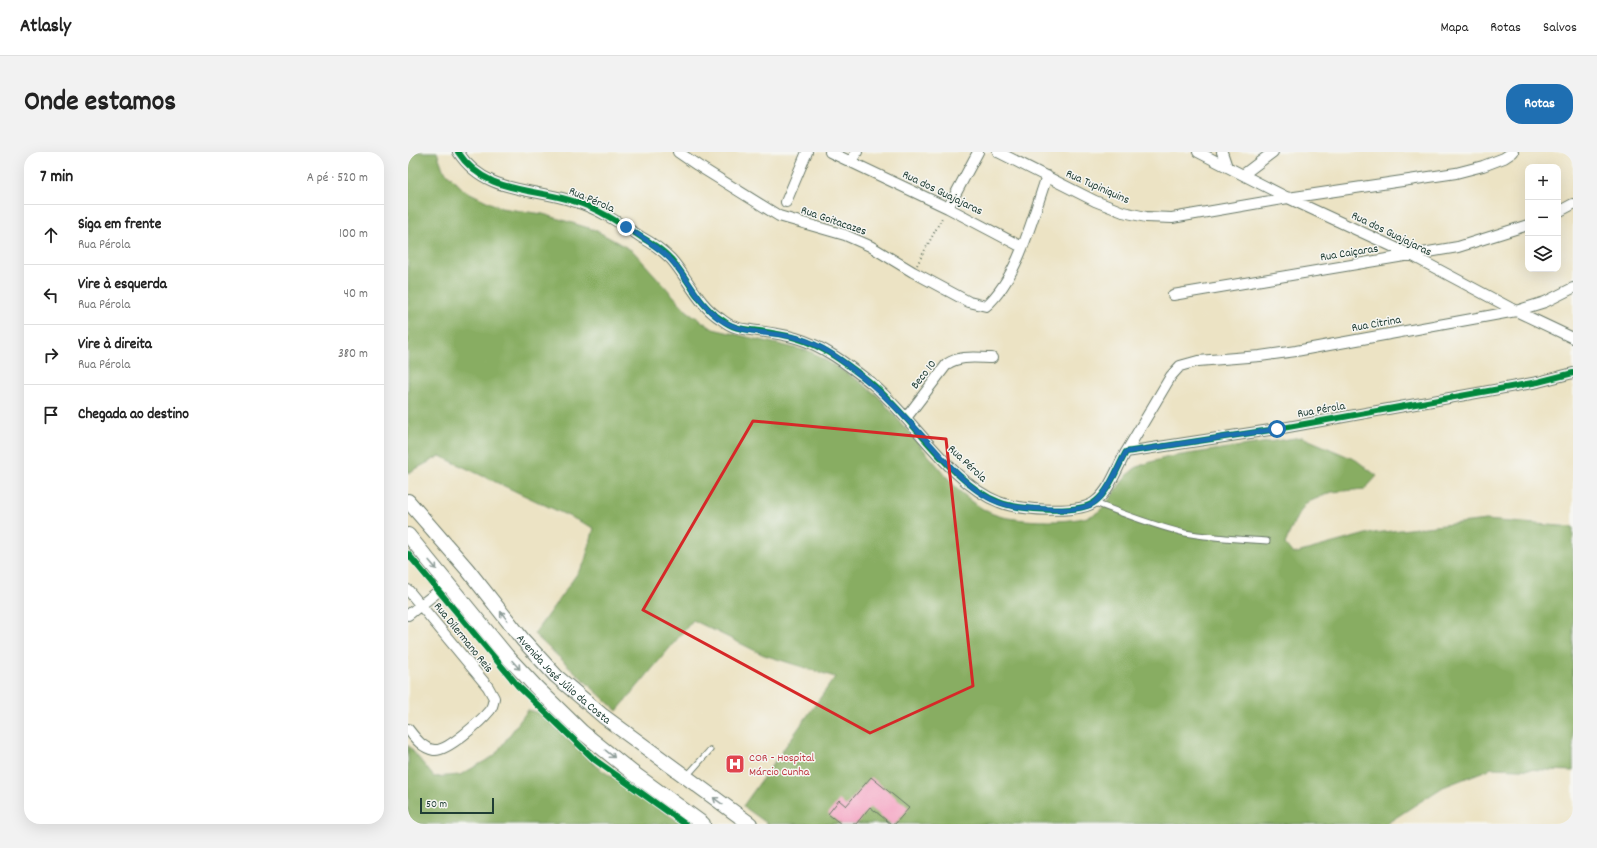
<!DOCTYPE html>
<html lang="pt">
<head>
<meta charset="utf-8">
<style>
	:root { --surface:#fff; --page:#f2f2f2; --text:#222; --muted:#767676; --line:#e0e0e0; --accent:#1f6fb2 }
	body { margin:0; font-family:Dekko,sans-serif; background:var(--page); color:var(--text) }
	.controls { position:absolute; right:12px; top:12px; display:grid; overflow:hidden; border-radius:8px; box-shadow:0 4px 16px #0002 }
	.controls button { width:36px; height:36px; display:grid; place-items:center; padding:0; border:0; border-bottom:1px solid var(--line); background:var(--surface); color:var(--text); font:20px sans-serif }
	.scale { position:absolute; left:12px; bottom:10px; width:74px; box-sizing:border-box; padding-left:4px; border:2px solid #1f3d34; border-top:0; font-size:11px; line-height:14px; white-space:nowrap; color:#1f3d34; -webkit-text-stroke:3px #f6f6f2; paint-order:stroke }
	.stop { position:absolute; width:12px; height:12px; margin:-9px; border:3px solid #1f6fb2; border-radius:50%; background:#fff }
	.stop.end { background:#1f6fb2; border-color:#fff; box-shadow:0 1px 4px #0008 }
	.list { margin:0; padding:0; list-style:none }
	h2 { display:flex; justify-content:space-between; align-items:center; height:52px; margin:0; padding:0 16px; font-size:17px }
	h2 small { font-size:13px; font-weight:400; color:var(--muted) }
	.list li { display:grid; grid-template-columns:26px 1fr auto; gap:12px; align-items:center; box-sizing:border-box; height:60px; padding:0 16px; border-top:1px solid var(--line) }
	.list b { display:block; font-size:15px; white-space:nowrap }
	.list p { margin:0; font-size:13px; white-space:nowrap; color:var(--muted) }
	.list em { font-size:13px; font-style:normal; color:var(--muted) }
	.icon { flex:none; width:22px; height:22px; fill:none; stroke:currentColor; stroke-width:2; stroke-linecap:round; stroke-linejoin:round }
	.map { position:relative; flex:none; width:1165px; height:672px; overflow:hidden; border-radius:16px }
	header { display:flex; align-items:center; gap:24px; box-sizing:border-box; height:56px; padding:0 20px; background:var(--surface); border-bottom:1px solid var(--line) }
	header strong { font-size:19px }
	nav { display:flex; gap:22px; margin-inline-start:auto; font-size:14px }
	.intro { display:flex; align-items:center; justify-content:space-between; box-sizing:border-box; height:96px; padding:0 24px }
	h1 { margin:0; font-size:28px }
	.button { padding:10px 18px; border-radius:16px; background:var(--accent); color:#fff; font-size:14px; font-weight:700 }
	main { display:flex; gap:24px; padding:0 24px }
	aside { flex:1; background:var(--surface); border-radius:16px; box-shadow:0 4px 16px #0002 }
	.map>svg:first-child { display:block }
	.forest { fill:#88ad62; stroke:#54754b }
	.building { fill:#f5a3c2 }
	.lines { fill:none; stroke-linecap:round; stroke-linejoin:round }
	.service-casing { stroke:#677766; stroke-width:7 }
	.minor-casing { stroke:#677766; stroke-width:12 }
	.secondary-casing { stroke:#677766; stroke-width:16 }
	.path { stroke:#677766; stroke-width:2; stroke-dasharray:1 3; stroke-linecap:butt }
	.service { stroke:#fff; stroke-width:5 }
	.minor { stroke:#fff; stroke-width:10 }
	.secondary { stroke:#fff; stroke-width:14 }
	.cycleway-casing { stroke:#f6f6f2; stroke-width:8 }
	.cycleway { stroke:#00873e; stroke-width:6 }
	.oneway { stroke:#8f9e9a }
	.route { stroke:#1f6fb2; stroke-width:5 }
	.marked { fill:none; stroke:#d62828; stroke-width:3; stroke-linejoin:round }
	.labels { text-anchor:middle; stroke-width:3; stroke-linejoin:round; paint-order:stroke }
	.street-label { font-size:12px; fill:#1f3d34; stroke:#f6f6f2 }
	.health-label { font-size:12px; fill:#be3a42; stroke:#f6f6f2; text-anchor:start }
</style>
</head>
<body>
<header>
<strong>Atlasly</strong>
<nav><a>Mapa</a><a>Rotas</a><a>Salvos</a></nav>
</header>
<div class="intro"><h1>Onde estamos</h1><a class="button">Rotas</a></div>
<main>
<aside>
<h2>7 min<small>A pé · 520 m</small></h2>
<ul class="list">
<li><svg class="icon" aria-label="ahead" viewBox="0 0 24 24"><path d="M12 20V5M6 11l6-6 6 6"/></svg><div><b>Siga em frente</b><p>Rua Pérola</p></div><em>100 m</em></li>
<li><svg class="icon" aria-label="left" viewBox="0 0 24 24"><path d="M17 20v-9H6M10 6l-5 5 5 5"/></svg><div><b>Vire à esquerda</b><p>Rua Pérola</p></div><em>40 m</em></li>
<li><svg class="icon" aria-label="right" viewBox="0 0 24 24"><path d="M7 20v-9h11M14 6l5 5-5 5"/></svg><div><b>Vire à direita</b><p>Rua Pérola</p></div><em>380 m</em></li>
<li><svg class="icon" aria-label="arrive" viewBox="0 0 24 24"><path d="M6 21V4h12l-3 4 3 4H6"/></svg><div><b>Chegada ao destino</b></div></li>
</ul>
</aside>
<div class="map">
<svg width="1165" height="672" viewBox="0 0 1165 672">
	<rect width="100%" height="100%" fill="#f6f6f2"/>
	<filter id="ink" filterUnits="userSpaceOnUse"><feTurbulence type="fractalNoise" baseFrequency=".025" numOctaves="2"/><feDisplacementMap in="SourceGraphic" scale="8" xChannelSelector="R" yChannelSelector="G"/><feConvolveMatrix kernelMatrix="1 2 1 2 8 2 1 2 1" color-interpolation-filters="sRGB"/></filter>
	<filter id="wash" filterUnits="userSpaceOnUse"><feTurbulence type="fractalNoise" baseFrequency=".012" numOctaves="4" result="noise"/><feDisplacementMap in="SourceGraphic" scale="16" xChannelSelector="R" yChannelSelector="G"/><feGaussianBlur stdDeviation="0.9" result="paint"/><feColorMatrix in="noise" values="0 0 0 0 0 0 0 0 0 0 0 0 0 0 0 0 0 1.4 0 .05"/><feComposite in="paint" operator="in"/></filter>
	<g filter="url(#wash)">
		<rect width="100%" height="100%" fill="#ece3c4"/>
		<path class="forest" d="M0,0H29L35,17L56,38L93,56L135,62L187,78L225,99L279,159L305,177L404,200L451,229L470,244L550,338C562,347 574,359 588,363C607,370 675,373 690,360C703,349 713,327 726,317C733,312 751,308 760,305L894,285L948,308L969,324L957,337L924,340L898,351L886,370L877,392L885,402L958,382L1078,368L1165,375V619L1084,616L1035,635L978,672H360L335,654L427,525L356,503L285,468L209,559L126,482L176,412L186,376L32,304L0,321Z
			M120,558L132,561L189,615L274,672H0V593L26,625L52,623L86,604Z"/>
		<g id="blocks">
			<path class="building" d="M463,625L501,656L487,672H483L462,655L448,672H433L420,662L431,648L438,654Z"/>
		</g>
	</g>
	<g filter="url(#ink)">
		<use href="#blocks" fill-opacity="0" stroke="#677766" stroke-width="1"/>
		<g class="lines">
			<g class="service-casing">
				<path id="service" d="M687,351C716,362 746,374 777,381C804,386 831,387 859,389
					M278,625L302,598"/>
			</g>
			<g class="minor-casing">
				<path id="minor" d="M50,0C78,43 125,35 168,50C191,57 213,72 233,85C244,91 254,98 263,107C280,126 290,153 313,167C317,170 322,174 327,175C332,177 338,177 343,178C358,180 374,182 388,186C416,194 440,213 462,230C504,264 542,331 591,350C610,358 672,363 688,349C702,338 709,316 718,300L869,277L1130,230L1165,221
					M270,0L289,13L371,64L437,83L462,94L505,120L561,150L578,154C610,126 625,64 639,24
					M422,0L540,56L614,95
					M590,0L687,49L715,60L738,65L764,66L880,46L1048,21L1075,14L1096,6L1105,0
					M790,0L880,46L1003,103L1108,159L1165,186
					M814,0L819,15
					M443,9L449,0
					M836,22L865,0
					M378,50L399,0
					M540,56L570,0
					M1150,60L1165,52
					M765,143L1050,95L1120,73
					M498,266L539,212C553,203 568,206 584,206
					M718,300L763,224L772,214L790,209L852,204L888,199L1108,159L1137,150L1165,136
					M0,438L80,535L86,546C85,551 85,554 82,558C73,569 39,600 26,598C14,596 7,586 0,577
					M0,463L41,431"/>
			</g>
			<g class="secondary-casing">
				<g id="secondary">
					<path id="s1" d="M0,349L59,417L115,488L148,524L195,564L342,672"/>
					<path d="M0,383L99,504L129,536L174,580L225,621L295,672"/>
				</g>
			</g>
			<path class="path" d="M509,113L535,64"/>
			<use href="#service" class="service"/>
			<use href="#minor" class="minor"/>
			<use href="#secondary" class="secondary"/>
			<g class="cycleway-casing">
				<path id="cycleway" d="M50,0C78,43 125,35 168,50C191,57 213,72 233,85C244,91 254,98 263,107C280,126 290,153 313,167C317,170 322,174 327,175C332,177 338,177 343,178C358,180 374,182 388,186C416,194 440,213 462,230C504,264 542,331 591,350C610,358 672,363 688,349C702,338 709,316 718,300L869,277L1130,230L1165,221
					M0,402L110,534L187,608L277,672"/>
			</g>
			<use href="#cycleway" class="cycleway"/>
		</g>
		<defs><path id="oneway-shaft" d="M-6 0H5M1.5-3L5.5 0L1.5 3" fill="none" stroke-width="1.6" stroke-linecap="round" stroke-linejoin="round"/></defs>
		<g class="oneway">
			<use href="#oneway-shaft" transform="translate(25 413) rotate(50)"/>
			<use href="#oneway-shaft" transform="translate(96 464) rotate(-128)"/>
			<use href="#oneway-shaft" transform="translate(108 513) rotate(48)"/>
			<use href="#oneway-shaft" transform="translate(202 602) rotate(39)"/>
			<use href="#oneway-shaft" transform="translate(310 649) rotate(-144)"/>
		</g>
	</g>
	<g class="lines" filter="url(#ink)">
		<path class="route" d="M218,75C234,85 249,94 262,107C280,125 289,150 310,166C332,182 361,180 386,185C408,190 430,205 447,219C475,240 498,266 522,292C542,314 564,341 592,351C607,356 624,357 639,357C653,358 668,358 680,354C698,348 709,316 718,300L869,277"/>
	</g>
	<path class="marked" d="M345,269L538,287L565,534L462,581L235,458Z"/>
	<defs>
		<g id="hospital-square" transform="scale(1)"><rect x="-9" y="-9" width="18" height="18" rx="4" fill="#e0444e" stroke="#f6f6f2"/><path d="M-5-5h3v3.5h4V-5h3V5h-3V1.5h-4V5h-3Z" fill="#fff"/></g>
	</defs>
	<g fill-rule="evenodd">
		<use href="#hospital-square" x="327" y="612"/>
	</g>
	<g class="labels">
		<g class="street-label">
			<text transform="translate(690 34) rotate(24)" y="4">Rua Tupiniquins</text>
			<text transform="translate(535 40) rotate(26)" y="4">Rua dos Guajajaras</text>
			<text transform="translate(184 47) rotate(23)" y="4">Rua Pérola</text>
			<text transform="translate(426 68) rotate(19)" y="4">Rua Goitacazes</text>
			<text transform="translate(984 81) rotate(26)" y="4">Rua dos Guajajaras</text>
			<text transform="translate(941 100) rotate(-9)" y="4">Rua Caiçaras</text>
			<text transform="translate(968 171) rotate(-10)" y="4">Rua Citrina</text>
			<text transform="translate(515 222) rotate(-52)" y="4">Beco 10</text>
			<text transform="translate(913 257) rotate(-10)" y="4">Rua Pérola</text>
			<text transform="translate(560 311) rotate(43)" y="4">Rua Pérola</text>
			<text transform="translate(56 485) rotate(51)" y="4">Rua Dilermano Reis</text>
			<text dy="4" stroke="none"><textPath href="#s1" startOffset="237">Avenida José Júlio da Costa</textPath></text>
		</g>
		<g class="health-label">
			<text x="341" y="609">COR - Hospital<tspan x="341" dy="14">Márcio Cunha</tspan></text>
		</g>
	</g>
</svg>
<div class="controls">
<button>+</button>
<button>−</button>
<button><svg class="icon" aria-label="layers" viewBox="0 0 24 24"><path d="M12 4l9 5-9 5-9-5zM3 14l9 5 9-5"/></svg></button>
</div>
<div class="scale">50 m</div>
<div class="stop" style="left:869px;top:277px"></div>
<div class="stop end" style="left:218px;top:75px"></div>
</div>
</main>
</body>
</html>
